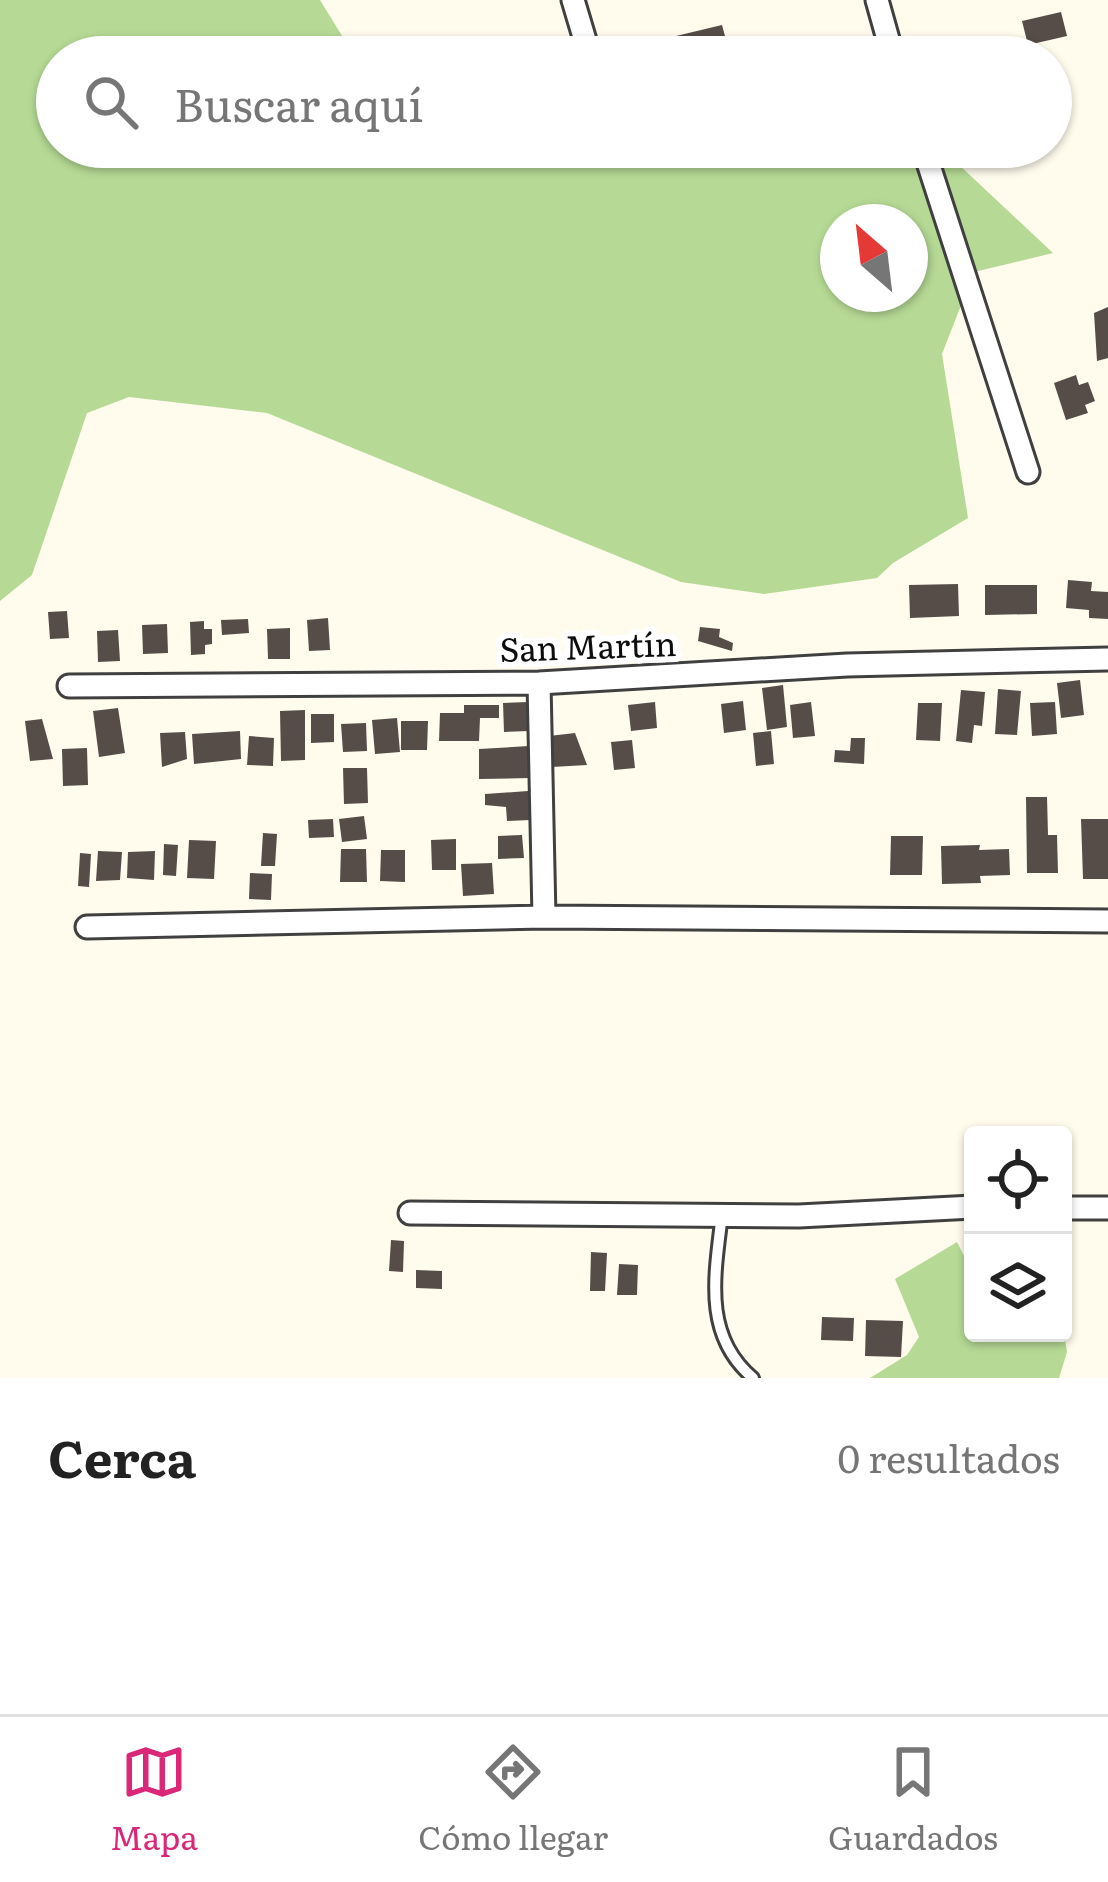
<!DOCTYPE html>
<html lang="es">
<head>
<meta charset="utf-8">
<style>
	:root { --surface:#fff; --page:#f2f2f2; --text:#222; --muted:#767676; --line:#e0e0e0; --accent:#db2777 }
	body { margin:0; font-family:Literata,serif; background:var(--page); color:var(--text) }
	.controls { position:absolute; right:36px; bottom:36px; display:grid; overflow:hidden; border-radius:12px; box-shadow:0 3px 9px #0004 }
	.controls button { width:108px; height:108px; display:grid; place-items:center; padding:0; border:0; border-bottom:3px solid var(--line); background:var(--surface); color:var(--text); font:60px sans-serif }
	.compass { position:absolute; left:820px; top:204px; width:108px; height:108px; border-radius:50%; background:var(--surface); box-shadow:0 3px 9px #0004; rotate:332deg }
	.list { margin:0; padding:0; list-style:none }
	h2 { display:flex; justify-content:space-between; align-items:center; height:156px; margin:0; padding:0 48px; font-size:51px }
	h2 small { font-size:39px; font-weight:400; color:var(--muted) }
	.icon { flex:none; width:66px; height:66px; fill:none; stroke:currentColor; stroke-width:2; stroke-linecap:round; stroke-linejoin:round }
	.map { position:relative; flex:none; width:1108px; height:1378px; overflow:hidden }
	.search { position:absolute; background:var(--surface); box-shadow:0 3px 9px #0004; left:36px; right:36px; top:36px; height:132px; display:flex; align-items:center; gap:30px; box-sizing:border-box; padding:0 42px; border-radius:66px; color:var(--muted); font-size:45px }
	.sheet { height:336px; background:var(--surface) }
	nav { display:flex; justify-content:space-around; align-items:center; box-sizing:border-box; height:168px; border-top:3px solid var(--line); background:var(--surface); font-size:33px; color:var(--muted) }
	nav a { display:grid; justify-items:center; gap:6px }
	nav .on { color:var(--accent) }
	.map>svg:first-child { display:block }
	.forest { fill:#b6da95; fill-rule:evenodd }
	.building { fill:#564d49 }
	.lines { fill:none; stroke-linecap:round; stroke-linejoin:round }
	.lane-casing { stroke:#404040; stroke-width:16 }
	.street-casing { stroke:#404040; stroke-width:27 }
	.lane { stroke:#fff; stroke-width:10 }
	.street { stroke:#fff; stroke-width:21 }
	.labels { text-anchor:middle; stroke-width:12; stroke-linejoin:round; paint-order:stroke }
	.street-label { font-size:33px; fill:#0d0d0d; stroke:#fff }
</style>
</head>
<body>
<div class="map">
<svg width="1108" height="1378" viewBox="0 0 1108 1378">
	<rect width="100%" height="100%" fill="#fffbed"/>
	<path class="forest" d="M0,0H320L355,57H57V147H466L476,151L940,147L1053,253L974,272L942,354L968,518L893,563L877,578L764,594L681,582L267,413L129,397L87,413L32,575L0,601ZM838,222H910V294H838Z
		M957,1242L973,1274V1333H1063V1327L1067,1352L1059,1378H870L907,1355L919,1337L895,1279Z"/>
	<path class="building" d="M1061,12L1067,36L1028,45L1022,21Z
		M722,25L729,51L681,57L676,36Z
		M1108,307V358L1097,361L1094,313Z
		M1076,375L1079,385L1088,382L1095,401L1085,405L1088,413L1066,420L1054,383Z
		M1068,580L1092,582L1091,591L1108,592V619L1089,618V610L1066,608Z
		M958,584L959,616L910,618L909,585Z
		M985,585H1037V614L985,615Z
		M67,611L69,638L50,639L48,612Z
		M328,618L330,650L309,651L307,620Z
		M248,619L249,633L222,635L221,620Z
		M204,621V629H212V644L205,645V654L191,655L190,622Z
		M167,624L168,653L143,654L142,625Z
		M700,627L720,629L719,637L733,643L732,651L698,641Z
		M290,628V659H268L267,629Z
		M118,630L120,661L98,662L97,631Z
		M1080,680L1084,715L1061,718L1057,683Z
		M783,685L787,727L767,730L762,688Z
		M998,689L1021,691L1017,735L995,734Z
		M961,690L985,692L982,726L974,725L972,743L956,741Z
		M743,701L746,730L724,733L721,704Z
		M528,702L529,731L504,732L503,703Z
		M655,702L657,728L631,731L628,705Z
		M811,702L815,736L793,738L790,705Z
		M1055,702L1057,734L1032,736L1030,703Z
		M918,703H942L940,741L916,740Z
		M464,705H499V718H480L479,741H439L440,713H464Z
		M118,708L125,753L99,757L93,711Z
		M305,710V760L281,761L280,711Z
		M311,714H334V742L311,743Z
		M397,718L400,752L375,754L372,720Z
		M42,719L53,759L30,761L25,721Z
		M401,721H428L427,750H401Z
		M366,723L367,751L343,752L341,724Z
		M240,731L241,759L194,764L192,734Z
		M771,731L774,764L756,766L753,733Z
		M185,732L187,759L162,767L160,733Z
		M575,733L587,765L552,767L549,736Z
		M249,736L274,738L273,766L247,765Z
		M851,738H865L864,764L834,762L835,750L850,751Z
		M632,740L635,768L614,770L611,742Z
		M529,746V778L479,779V749Z
		M87,748L88,785L63,786L62,749Z
		M343,768H367L368,803L344,804Z
		M528,791L530,820L507,821L506,807L485,805V794Z
		M1026,797H1047L1048,835H1057L1058,873H1027Z
		M364,816L367,839L342,842L339,819Z
		M333,819L334,837L309,838L308,820Z
		M1081,819H1108V879H1083Z
		M263,833L277,834L275,866H261Z
		M522,835L524,858L498,859V836Z
		M891,836H923L922,875H890Z
		M456,839V870H432L431,840Z
		M189,840L216,841L214,879L187,878Z
		M164,844L178,845L176,876L163,875Z
		M980,845L979,850L1009,849L1010,875L980,876L981,883L942,884L941,846Z
		M341,849H366L367,882H340Z
		M381,850H405V882L380,881Z
		M98,851L122,852L120,880L96,881Z
		M155,851L154,880L127,878L128,852Z
		M80,853L91,854L89,887L78,886Z
		M492,863L494,894L463,896L461,864Z
		M250,873L272,874L271,900L249,899Z
		M391,1240L404,1241L403,1272L389,1271Z
		M591,1252L607,1253L605,1291H590Z
		M619,1264L638,1265L637,1295H617Z
		M416,1270L442,1271V1289L416,1288Z
		M822,1317L854,1318L853,1341L821,1340Z
		M866,1320L903,1321L901,1357L865,1356Z"/>
	<g class="lines">
		<g class="lane-casing">
			<path id="lane" d="M722,1214C715,1274 702,1335 753,1378"/>
		</g>
		<g class="street-casing">
			<path id="street" d="M573,0L590,57
				M877,0L893,57
				M923,147L1028,472
				M539,683L544,917
				M69,686L539,683L847,665L1108,659
				M87,927L544,917L1108,921
				M1063,1208H1108
				M410,1213L799,1216L973,1207"/>
		</g>
		<use href="#lane" class="lane"/>
		<use href="#street" class="street"/>
	</g>
	<g class="labels">
		<g class="street-label">
			<text transform="translate(588 647) rotate(-2)" y="12">San Martín</text>
		</g>
	</g>
</svg>
<div class="controls">
<button><svg class="icon" aria-label="locate" viewBox="0 0 24 24"><circle cx="12" cy="12" r="6"/><path d="M12 2v4M12 18v4M2 12h4M18 12h4"/></svg></button>
<button><svg class="icon" aria-label="layers" viewBox="0 0 24 24"><path d="M12 4l9 5-9 5-9-5zM3 14l9 5 9-5"/></svg></button>
</div>
<svg class="compass" viewBox="-18 -18 36 36"><path d="M0-13l5 13h-10z" fill="#e53935"/><path d="M0 13l5-13h-10z" fill="#767676"/></svg>
<div class="search"><svg class="icon" aria-label="search" viewBox="0 0 24 24"><circle cx="10" cy="10" r="6"/><path d="M15 15l6 6"/></svg>Buscar aquí</div>
</div>
<section class="sheet">
<h2>Cerca<small>0 resultados</small></h2>
<ul class="list">
</ul>
</section>
<nav>
<a class="on"><svg class="icon" aria-label="map" viewBox="0 0 24 24"><path d="M3 6l6-2 6 2 6-2v14l-6 2-6-2-6 2zM9 4v14M15 6v14"/></svg>Mapa</a>
<a><svg class="icon" aria-label="directions" viewBox="0 0 24 24"><path d="M12 3l9 9-9 9-9-9zM9 14v-3h6M13 9l2 2-2 2"/></svg>Cómo llegar</a>
<a><svg class="icon" aria-label="saved" viewBox="0 0 24 24"><path d="M7 4h10v16l-5-4-5 4z"/></svg>Guardados</a>
</nav>
</body>
</html>
